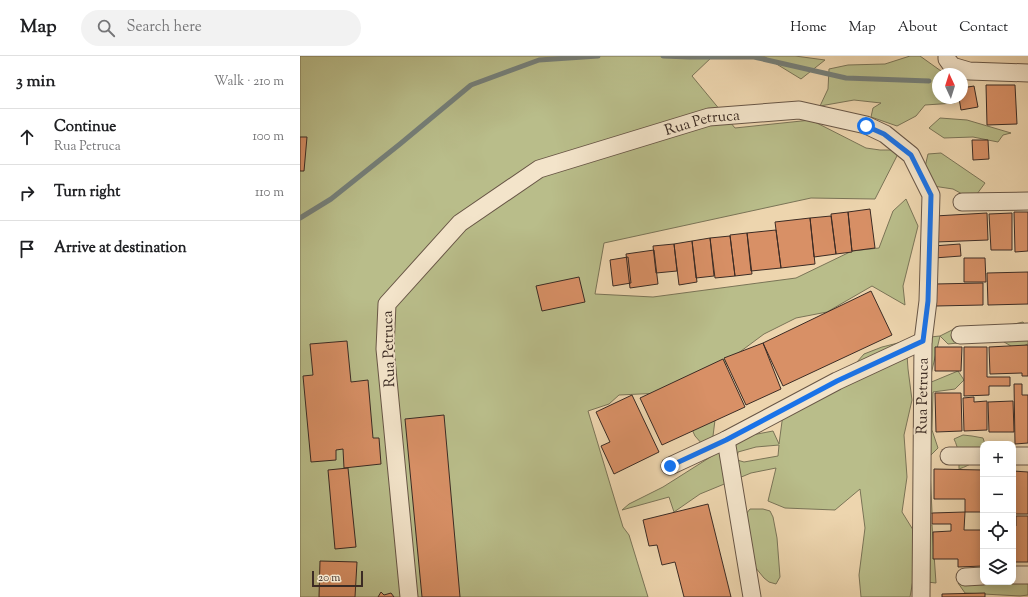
<!DOCTYPE html>
<html lang="en">
<head>
<meta charset="utf-8">
<style>
	:root { --surface:#fff; --page:#f2f2f2; --text:#202124; --muted:#757577; --line:#e0e0e0 }
	body { margin:0; font-family:"Sorts Mill Goudy",serif; background:var(--page); color:var(--text) }
	.controls { position:absolute; right:12px; bottom:12px; display:grid; overflow:hidden; border-radius:8px; box-shadow:0 2px 10px #0003 }
	.controls button { width:36px; height:36px; display:grid; place-items:center; padding:0; border:0; border-bottom:1px solid var(--line); background:var(--surface); color:var(--text); font:20px sans-serif }
	.compass { position:absolute; left:632px; top:12px; width:36px; height:36px; border-radius:50%; background:var(--surface); box-shadow:0 2px 10px #0003; rotate:356deg }
	.scale { position:absolute; left:12px; bottom:10px; width:51px; box-sizing:border-box; padding-left:4px; border:2px solid #3b2b24; border-top:0; font-size:11px; line-height:14px; white-space:nowrap; color:#3b2b24; -webkit-text-stroke:3px #f3e4ca; paint-order:stroke }
	.stop { position:absolute; width:12px; height:12px; margin:-9px; border:3px solid #1a73e8; border-radius:50%; background:#fff }
	.stop.end { background:#1a73e8; border-color:#fff; box-shadow:0 1px 4px #0008 }
	.list { margin:0; padding:0; list-style:none }
	h2 { display:flex; justify-content:space-between; align-items:center; height:52px; margin:0; padding:0 16px; font-size:17px }
	h2 small { font-size:13px; font-weight:400; color:var(--muted) }
	.list li { display:grid; grid-template-columns:26px 1fr auto; gap:12px; align-items:center; box-sizing:border-box; height:56px; padding:0 16px; border-top:1px solid var(--line) }
	.list b { display:block; font-size:15px; white-space:nowrap }
	.list p { margin:0; font-size:13px; white-space:nowrap; color:var(--muted) }
	.list em { font-size:13px; font-style:normal; color:var(--muted) }
	.icon { flex:none; width:22px; height:22px; fill:none; stroke:currentColor; stroke-width:2; stroke-linecap:round; stroke-linejoin:round }
	.map { position:relative; flex:none; width:728px; height:541px; overflow:hidden }
	header { display:flex; align-items:center; gap:24px; box-sizing:border-box; height:56px; padding:0 20px; background:var(--surface); border-bottom:1px solid var(--line) }
	header strong { font-size:19px }
	nav { display:flex; gap:22px; margin-inline-start:auto; font-size:14px }
	.search { width:280px; height:36px; background:var(--page); display:flex; align-items:center; gap:10px; box-sizing:border-box; padding:0 14px; border-radius:22px; color:var(--muted); font-size:15px }
	main { display:flex }
	aside { flex:1; background:var(--surface) }
	.map>svg:first-child { display:block }
	.green { fill:#b9bd8a; stroke:#7a7457; fill-rule:evenodd }
	.lines { fill:none; stroke-linecap:round; stroke-linejoin:round }
	.stream { stroke:#757f79; stroke-width:5 }
	.building { fill:#d89066; stroke:#3b2b24 }
	.minor-casing { stroke:#685646; stroke-width:19 }
	.minor { stroke:#f3e4ca; stroke-width:17 }
	.route { stroke:#1a73e8; stroke-width:5 }
	.labels { text-anchor:middle; stroke-width:4; stroke-linejoin:round; paint-order:stroke }
	.street-label { font-size:15px; fill:#3b2b24; stroke:#f3e4ca }
</style>
</head>
<body>
<header>
<strong>Map</strong>
<div class="search"><svg class="icon" aria-label="search" viewBox="0 0 24 24"><circle cx="10" cy="10" r="6"/><path d="M15 15l6 6"/></svg>Search here</div>
<nav><a>Home</a><a>Map</a><a>About</a><a>Contact</a></nav>
</header>
<main>
<aside>
<h2>3 min<small>Walk · 210 m</small></h2>
<ul class="list">
<li><svg class="icon" aria-label="ahead" viewBox="0 0 24 24"><path d="M12 20V5M6 11l6-6 6 6"/></svg><div><b>Continue</b><p>Rua Petruca</p></div><em>100 m</em></li>
<li><svg class="icon" aria-label="right" viewBox="0 0 24 24"><path d="M7 20v-9h11M14 6l5 5-5 5"/></svg><div><b>Turn right</b></div><em>110 m</em></li>
<li><svg class="icon" aria-label="arrive" viewBox="0 0 24 24"><path d="M6 21V4h12l-3 4 3 4H6"/></svg><div><b>Arrive at destination</b></div></li>
</ul>
</aside>
<div class="map">
<svg width="728" height="541" viewBox="0 0 728 541">
	<rect width="100%" height="100%" fill="#edd5ae"/>
	<filter id="stains"><feTurbulence type="fractalNoise" baseFrequency=".005" numOctaves="4"/><feColorMatrix values="0 0 0 0 .2 0 0 0 0 .09 0 0 0 0 .02 0 0 0 .5 -.17"/></filter>
	<radialGradient id="worn" r=".72"><stop offset=".6" stop-color="#630" stop-opacity="0"/><stop offset="1" stop-color="#630" stop-opacity=".3"/></radialGradient>
	<path class="green" d="M0,0H413L392,20L435,72L511,64L566,92L580,94H600L575,143L511,142L304,187L295,238L353,241L496,222L552,195L579,192L593,155L606,143L618,170L603,230L605,249L572,230L527,256L496,262L464,278L433,301L412,323L361,337L319,339L309,348L288,355L323,471L329,479L348,541H0Z
		M431,0H495L525,4L501,23L465,1L434,2Z
		M610,0H620L641,15L647,18H638V42H657L655,47L625,49L616,60L597,70L571,61L573,52L581,47L554,44L520,50L528,33L529,13L548,9L585,8Z
		M640,62L667,64L711,77L703,79L698,86L673,81L644,82L629,72Z
		M641,97L685,127L677,138L664,139L653,133L633,130L625,111L628,98Z
		M723,266L728,272V288L716,293L699,283L648,288L640,280L629,327L658,315L664,324L655,333L633,336L632,374L638,392L627,403L624,400L627,367L625,331L626,298L630,281L640,280L658,271L689,272L706,270Z
		M606,285L608,313L612,344L604,379L607,421L602,456L615,477L617,501L610,541H561L559,519L565,472L560,433L535,454L485,452L468,445L476,412L451,417L400,438L374,456L369,441L322,454L329,448L363,431L412,400L447,380L473,375L479,388L483,358L550,314L564,298L582,291ZM479,389L478,400L444,406L437,404L438,396L456,391Z
		M415,364L413,380L403,389L395,380L390,369Z
		M663,379L672,380L683,382L685,388H683C683,402 671,409 659,413C659,402 659,393 654,383Z
		M623,409L630,413L632,456L625,467L632,469L636,527L627,526C621,515 623,510 627,499L620,488L619,466L621,421Z
		M450,453H463L470,455L473,461L477,482L480,521L476,528L469,526L464,522L455,511L446,458Z
		M728,524V539L720,540L665,537L658,527L683,525L715,526Z"/>
	<g class="lines">
		<path class="stream" d="M363,0L389,1H454L546,22L629,25
			M0,162L31,143L100,88L171,29L239,4L298,0"/>
	</g>
	<path class="building" d="M686,29H715L717,68L687,69Z
		M674,30L678,51L661,54L659,42H662V32Z
		M0,81H7L4,115H0Z
		M672,84H688L689,103L673,104Z
		M570,153L575,192L552,195L548,156Z
		M548,156L552,196L536,198L531,158Z
		M714,156H728V195L715,196Z
		M687,157L688,184L636,186L635,160Z
		M712,157V194H691L689,158Z
		M531,160L536,198L514,201L510,162Z
		M510,162L515,208L481,212L475,166Z
		M476,174L481,212L451,215L447,177Z
		M447,177L452,218L435,220L430,179Z
		M430,180L435,220L415,222L410,182Z
		M410,182L414,220L396,222L392,185Z
		M392,185L397,226L379,229L374,188Z
		M374,188L377,215L356,217L353,190Z
		M660,188L661,200L634,202L633,190Z
		M354,194L358,228L330,232L326,198Z
		M328,201L331,227L313,230L310,204Z
		M664,202H685L686,226H664Z
		M728,216V248L688,249L687,217Z
		M279,221L285,246L242,255L236,230Z
		M683,227V249L636,250L635,228Z
		M571,235L592,279L483,330L463,287Z
		M47,285L51,326L68,324L73,382H79L81,408L44,412L43,393L36,394V404L11,406L3,320L13,319L10,288Z
		M463,287L481,333L446,349L424,302Z
		M728,289V320H722V317L690,318L689,291Z
		M635,291H662L661,315H635Z
		M664,291H687V321H710V330H689V339L664,340Z
		M423,303L445,351L362,389L340,342Z
		M714,328H722V339H728V387L715,388Z
		M635,337H661L662,375L636,376Z
		M332,339L359,396L314,418L301,390L310,386L296,356Z
		M674,341V346L687,345V374L664,375L663,342Z
		M713,345L714,376H689L688,346Z
		M144,359L160,541H122L105,363Z
		M48,412L56,491L35,493L28,414Z
		M634,413L683,414V456H665V443H634Z
		M713,415L728,416V458H713Z
		M408,448L431,541H384L375,506L362,509L357,489L349,490L343,464Z
		M665,456L664,474H683V510L658,511V503H633V476L651,475V468H632V457Z
		M716,460H728V506H713V470H716Z
		M20,505L57,506L55,541H19Z
		M81,536L84,539L91,537L94,541H78Z
		M685,537V541H642V538Z"/>
	<g class="lines">
		<g class="minor-casing">
			<g id="minor">
				<path d="M647,0V3L652,10L669,15L728,17"/>
				<path d="M662,146L728,145"/>
				<path d="M660,279L728,276"/>
				<path d="M426,384L452,541"/>
				<path d="M649,400H683"/>
				<path d="M713,400H728"/>
				<path d="M370,410L426,384L537,325L623,285"/>
				<path d="M713,519H728"/>
				<path d="M665,521L683,520"/>
				<path id="s1" d="M109,541L85,293L87,248L160,167L239,113L409,61L499,54L566,69L585,78L611,99L631,139L628,245L623,285L621,541"/>
			</g>
		</g>
		<use href="#minor" class="minor"/>
	</g>
	<g class="lines">
		<path class="route" d="M370,410L426,384L537,325L623,285L628,245L631,139L611,99L584,78L566,70"/>
	</g>
	<g class="labels">
		<g class="street-label">
			<text dy="5" stroke="none"><textPath href="#s1" startOffset="669">Rua Petruca</textPath></text>
			<text transform="translate(88 293) rotate(-92)" y="5">Rua Petruca</text>
			<text transform="translate(622 340) rotate(-89)" y="5">Rua Petruca</text>
		</g>
	</g>
	<rect width="100%" height="100%" filter="url(#stains)"/>
	<rect width="100%" height="100%" fill="url(#worn)"/>
</svg>
<div class="controls">
<button>+</button>
<button>−</button>
<button><svg class="icon" aria-label="locate" viewBox="0 0 24 24"><circle cx="12" cy="12" r="6"/><path d="M12 2v4M12 18v4M2 12h4M18 12h4"/></svg></button>
<button><svg class="icon" aria-label="layers" viewBox="0 0 24 24"><path d="M12 4l9 5-9 5-9-5zM3 14l9 5 9-5"/></svg></button>
</div>
<svg class="compass" viewBox="-18 -18 36 36"><path d="M0-13l5 13h-10z" fill="#e53935"/><path d="M0 13l5-13h-10z" fill="#757577"/></svg>
<div class="scale">20 m</div>
<div class="stop" style="left:566px;top:70px"></div>
<div class="stop end" style="left:370px;top:410px"></div>
</div>
</main>
</body>
</html>
